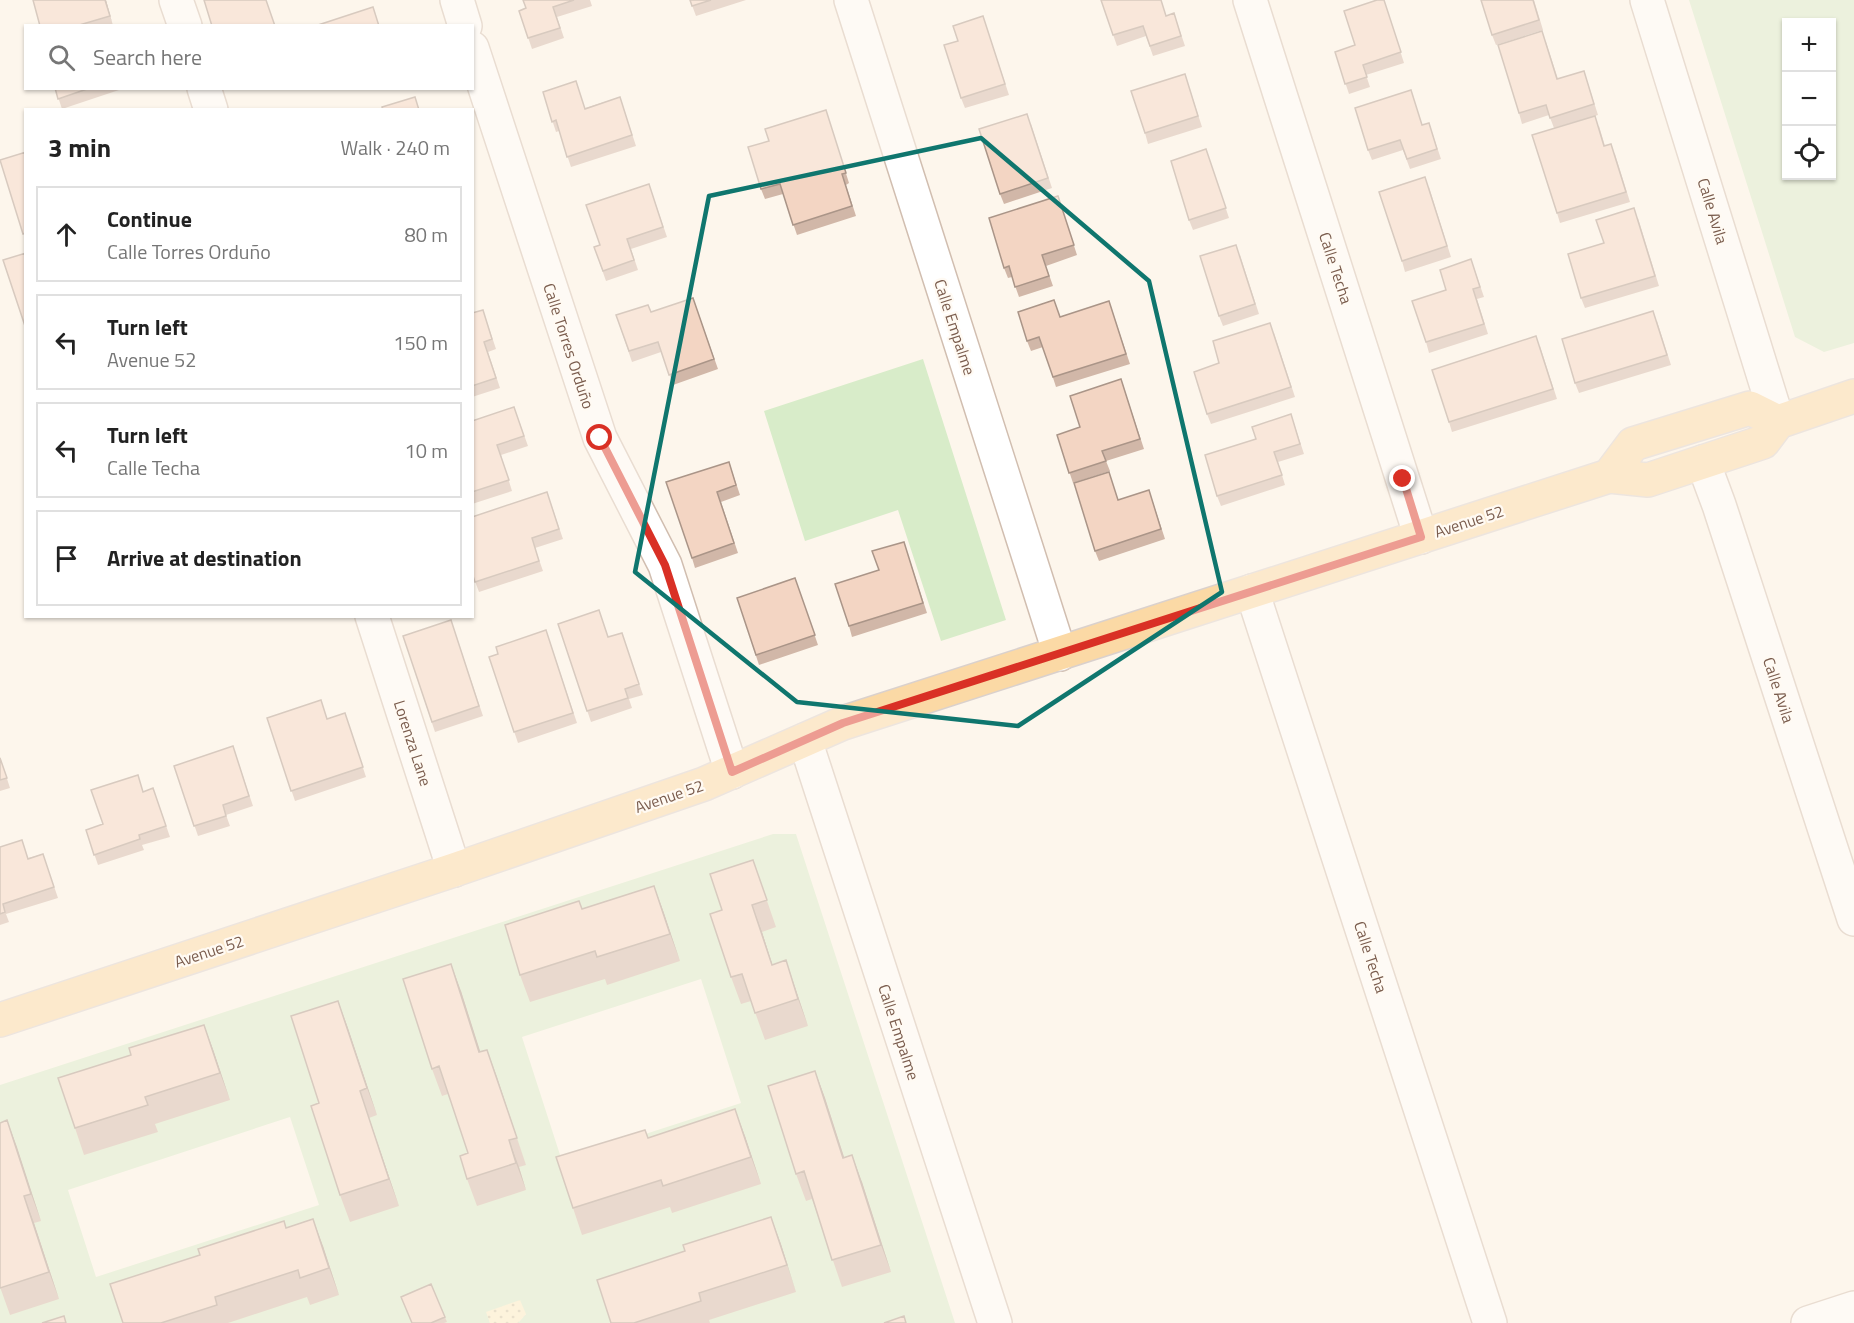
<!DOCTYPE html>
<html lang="en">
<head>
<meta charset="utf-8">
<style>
	:root { --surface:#fff; --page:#f6f6f6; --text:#222; --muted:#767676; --line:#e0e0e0 }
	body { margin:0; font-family:"Titillium Web",sans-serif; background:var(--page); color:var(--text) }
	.controls { position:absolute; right:18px; top:18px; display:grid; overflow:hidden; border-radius:0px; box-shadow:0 2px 4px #0004 }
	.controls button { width:54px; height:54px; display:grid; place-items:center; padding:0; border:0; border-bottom:2px solid var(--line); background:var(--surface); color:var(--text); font:30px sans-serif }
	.stop { position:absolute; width:18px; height:18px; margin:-14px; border:4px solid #d93025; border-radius:50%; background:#fff }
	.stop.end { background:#d93025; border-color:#fff; box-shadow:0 2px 6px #0008 }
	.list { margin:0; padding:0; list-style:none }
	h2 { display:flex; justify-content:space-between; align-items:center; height:78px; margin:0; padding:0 24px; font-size:26px }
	h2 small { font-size:20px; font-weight:400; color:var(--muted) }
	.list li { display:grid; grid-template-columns:39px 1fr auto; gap:18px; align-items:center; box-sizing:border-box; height:96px; margin:0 12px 12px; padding:0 12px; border:2px solid var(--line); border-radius:0px }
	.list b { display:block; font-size:22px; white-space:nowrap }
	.list p { margin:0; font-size:20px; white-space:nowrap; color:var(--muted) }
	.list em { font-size:20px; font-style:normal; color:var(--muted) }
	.icon { flex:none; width:33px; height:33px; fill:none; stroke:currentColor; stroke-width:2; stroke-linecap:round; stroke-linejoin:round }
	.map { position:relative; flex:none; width:1854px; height:1323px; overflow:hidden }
	.search { position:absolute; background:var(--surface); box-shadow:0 2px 4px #0004; left:24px; top:24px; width:450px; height:66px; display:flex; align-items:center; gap:15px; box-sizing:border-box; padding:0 21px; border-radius:0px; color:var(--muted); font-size:22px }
	.panel { position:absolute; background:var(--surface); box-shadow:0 2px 4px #0004; left:24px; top:108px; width:450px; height:510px; border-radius:0px }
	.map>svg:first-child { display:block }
	.green { fill:#d8ecc9; fill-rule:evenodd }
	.sand { fill:url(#sand-dots) }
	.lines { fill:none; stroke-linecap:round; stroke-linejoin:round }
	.minor-casing { stroke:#d1beb0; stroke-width:36 }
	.major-casing { stroke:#dad1cd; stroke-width:36 }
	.minor { stroke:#fff; stroke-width:33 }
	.major { stroke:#fbd9a5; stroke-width:33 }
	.wall { fill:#d1b7a8 }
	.shaded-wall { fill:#aa9588 }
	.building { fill:#f3d5c3; stroke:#aa9588; stroke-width:1.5 }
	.route { stroke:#d93025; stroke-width:8 }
	.marked { fill:none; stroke:#0f766e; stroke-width:4.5; stroke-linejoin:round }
	.labels { text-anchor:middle; stroke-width:4.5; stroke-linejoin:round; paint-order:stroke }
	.street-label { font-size:16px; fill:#7a5c4d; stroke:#fffaf3 }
</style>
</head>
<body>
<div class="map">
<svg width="1854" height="1323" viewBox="0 0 1854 1323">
	<defs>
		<pattern id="sand-dots" width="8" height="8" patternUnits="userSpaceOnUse" patternTransform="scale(1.5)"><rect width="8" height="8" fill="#fcefc7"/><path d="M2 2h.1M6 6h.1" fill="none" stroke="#d1c5a4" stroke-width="1.8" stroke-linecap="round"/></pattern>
	</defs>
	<rect width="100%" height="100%" fill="#fdf6ec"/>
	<path class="green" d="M1689,0H1854V343L1824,352L1795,337ZM1832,22V176H1786V22Z
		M923,359L1006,620L941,641L898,510L805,541L764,411Z
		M773,834H796L955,1323H518L526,1314L487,1312L490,1323H0V1085ZM701,979L741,1103L562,1161L522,1037ZM290,1117L319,1205L96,1277L68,1190Z"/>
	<path class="sand" d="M520,1300L526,1314L518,1323H490L486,1312Z"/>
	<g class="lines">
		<g class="minor-casing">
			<path id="minor" d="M176,0L185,26
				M457,0L465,26
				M851,0L1060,654
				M1250,0L1421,537
				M1647,0L1778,422
				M472,48L600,438L665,565L732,772
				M204,88L211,110
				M1703,462L1719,505L1854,919
				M1252,591L1490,1323
				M372,616L454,870
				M805,740L995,1323
				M1808,1323L1854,1308"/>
		</g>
		<g class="major-casing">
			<path id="major" d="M1609,476L1633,444L1750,408L1778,422
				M0,1020L454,870L704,784L843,723L1609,476L1648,480L1748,447L1763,442L1778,422L1854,396"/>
		</g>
		<use href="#minor" class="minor"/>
		<use href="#major" class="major"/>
	</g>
	<path class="wall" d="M106,0L113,26H40Z
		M523,0H590L592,6L557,17L564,38L532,49L519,11L526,8Z
		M690,0H746L696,16Z
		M1101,0L1166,16L1174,13L1185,46L1153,56L1146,36L1117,46Z
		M1384,0L1404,63L1366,75L1370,87L1349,94L1335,52L1355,45Z
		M1534,0L1543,30L1496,45L1492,35Z
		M983,16L1009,95L965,108L961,98L958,41Z
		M1546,42L1558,79L1584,71L1598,115L1554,128L1549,115L1522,124L1519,113Z
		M1185,74L1202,127L1148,144L1145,133Z
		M55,88H125L62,109Z
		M543,92L585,108L620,97L636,146L571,167L559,131L556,132Z
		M826,110L849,183L846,185L856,216L797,235L783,194L765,199L761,189L769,141Z
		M1429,123L1441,159L1410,169L1403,150L1372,160L1368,150Z
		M1031,124L1052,188L1004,204L1000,194Z
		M1599,126L1605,146L1615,154L1630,202L1560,223L1557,213Z
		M1206,149L1229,218L1193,230L1189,220Z
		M649,184L667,237L631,249L638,270L606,281L594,247L600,245Z
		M1429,187L1451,257L1405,272L1402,261Z
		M1061,206L1077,255L1046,266L1053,286L1019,297L1012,277L1008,278L1004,268Z
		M1638,218L1659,286L1585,308L1581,298L1604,243Z
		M1240,255L1259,314L1223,326L1219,316Z
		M1471,259L1484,297L1477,299L1488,334L1429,353L1426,342L1446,290Z
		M693,298L718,369L673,385L661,352L632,362L616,315L651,312Z
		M1109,301L1130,364L1056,387L1043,347L1031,351L1027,341L1060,317Z
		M483,310L496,349L488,352L500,388L472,397V313Z
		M1657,321L1671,365L1579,393L1575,383Z
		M1274,333L1295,397L1211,424L1207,414L1219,363Z
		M1540,346L1557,399L1452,432L1449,422Z
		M1121,379L1144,449L1106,461L1110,471L1073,483L1057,435L1080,427Z
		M514,407L528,446L501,455L512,491L472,504V421Z
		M1291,414L1304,454L1278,462L1285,485L1221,506L1217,496L1256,439Z
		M729,462L740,495L721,502L738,553L695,568L692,558Z
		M1149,490L1165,539L1099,561L1095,551L1119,500Z
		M547,492L563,539L535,548L543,571L479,592L472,573Z
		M904,542L927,613L852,637L849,626L879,570Z
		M795,578L818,645L759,665L737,598Z
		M451,620L483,716L435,732L403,636Z
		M558,624L608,637L622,633L643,695L629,699L632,708L591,722Z
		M546,630L577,723L518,743L489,657L498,654Z
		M345,713L366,777L295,801L267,718L327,719Z
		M233,746L253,806L226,815L230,826L198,836L174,766Z
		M0,757L10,788L0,791Z
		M153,788L170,837L142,845L144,850L98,865L86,830L103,824L144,792Z
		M0,847L28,858L43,854L58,898L6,914L9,922L0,925Z
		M753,860L776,927L762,932L772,964L795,987L808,1026L765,1040L751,1001L741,1004L731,977L722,910Z
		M654,886L680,961L607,985L605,979L530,1002L520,975L582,909Z
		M461,991L480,1052L487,1050L526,1165L519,1167L526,1190L477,1206L467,1179L468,1153L448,1094L442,1096L432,1069Z
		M338,1001L377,1115L369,1118L399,1206L350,1222L340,1195L319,1103Z
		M204,1025L230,1100L155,1124L158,1132L84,1155L75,1128L131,1055Z
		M815,1071L825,1098L844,1157L862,1182L891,1272L842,1287L812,1199L806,1201L796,1174Z
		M7,1120L41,1221L34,1223L59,1299L10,1315L0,1287Z
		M745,1136L761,1184L672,1213L670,1207L582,1235L573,1208L648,1137Z
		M771,1217L796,1292L709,1320L710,1323H611L685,1251Z
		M286,1228L323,1246L339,1295L310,1305L307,1297L228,1323H123Z
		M445,1317L447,1322L444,1323H412Z"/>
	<path class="shaded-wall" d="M105,0H106L113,26L110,16Z
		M654,886L664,913L680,961L670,934Z
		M752,905L762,932L781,992Z
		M786,960L808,1026L798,999Z
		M451,964L461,991L489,1079L479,1052Z
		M338,1001L348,1028L377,1115L367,1088Z
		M204,1025L214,1052L230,1100L220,1073Z
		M487,1050L497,1077L526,1165L517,1138Z
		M815,1071L825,1098L853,1185L843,1158Z
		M360,1091L369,1118L399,1206L389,1179Z
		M735,1109L745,1136L761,1184L751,1157Z
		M7,1120L17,1147L41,1221L31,1194Z
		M509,1140L519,1167L526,1190L516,1163Z
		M852,1155L862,1182L891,1272L881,1245Z
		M24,1196L34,1223L59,1299L49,1272Z
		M771,1217L781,1244L796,1292Z
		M313,1219L323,1246L339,1295L329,1268Z"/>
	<path class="building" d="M33,0H105L110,16L76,26H40Z
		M204,0H266L275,26H212Z
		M523,0H574L553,7L560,28L528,38L519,11L526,8Z
		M690,0H711L692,6Z
		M1101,0H1161L1166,16L1174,13L1181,36L1150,46L1143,26L1113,35Z
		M1377,0H1384L1401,52L1363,65L1367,77L1345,84L1335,52L1355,45L1344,11Z
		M1481,0H1533L1539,20L1492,35Z
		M373,7L379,26H315Z
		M983,16L1005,84L961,98L944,45L958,41L953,26Z
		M1542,31L1557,79L1584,71L1594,104L1550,118L1546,105L1519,113L1498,45Z
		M1185,74L1198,116L1145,133L1131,91Z
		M576,81L585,109L620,97L632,135L567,157L556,120L552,122L543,92Z
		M55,88H90L58,99Z
		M1411,90L1422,125L1429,123L1437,149L1407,159L1400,140L1368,150L1355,108Z
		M415,97L419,110H383L382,107Z
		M826,110L846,173L842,174L852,206L793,225L780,184L761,189L748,147L769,141L765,129Z
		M1027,114L1048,178L1000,194L979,129Z
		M1595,116L1604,146L1611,144L1626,192L1557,213L1532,135Z
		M1206,149L1226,208L1189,220L1171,161Z
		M26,152V233L23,234L0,160Z
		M1425,177L1447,246L1402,261L1379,192Z
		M649,184L663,227L627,239L634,260L603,271L594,247L600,245L586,205Z
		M1058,196L1074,245L1042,255L1049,276L1015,287L1009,266L1004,268L989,218Z
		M1634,208L1655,276L1581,298L1568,254L1604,243L1596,220Z
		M1236,245L1255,304L1219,316L1200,256Z
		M26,253V329L3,260Z
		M1471,259L1480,287L1473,289L1484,324L1426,342L1412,301L1446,290L1440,270Z
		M693,298L714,359L669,375L658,342L629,351L616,315L648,305L651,312Z
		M1054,300L1060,317L1109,301L1126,354L1053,377L1039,337L1027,341L1018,312Z
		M483,310L492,339L484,342L496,378L472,386V313Z
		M1653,311L1667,355L1575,383L1562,339Z
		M1270,323L1291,387L1207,414L1194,372L1219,363L1213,341Z
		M1536,336L1553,389L1449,422L1432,370Z
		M1121,379L1140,439L1102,451L1106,461L1069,473L1057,435L1080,427L1070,396Z
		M514,407L524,436L497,445L509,480L472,492V421Z
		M1291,414L1300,444L1274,452L1282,475L1217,496L1205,455L1256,439L1252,427Z
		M729,462L736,485L717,492L734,543L692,558L666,482Z
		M1109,472L1118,500L1149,490L1161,529L1095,551L1074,483Z
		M547,492L559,529L532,538L539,561L475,582L472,573V517Z
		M904,542L923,603L849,626L835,584L879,570L872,551Z
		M795,578L815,635L756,655L737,598Z
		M599,610L608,637L622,633L639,684L625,689L628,698L587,711L558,624Z
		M451,620L479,706L432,722L403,636Z
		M546,630L573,713L514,732L489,657L498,654L496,647Z
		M321,700L327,719L345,713L363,767L291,791L267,718Z
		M233,746L249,796L223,805L226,816L194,826L174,766Z
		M0,758L7,778L0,780Z
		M138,775L143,792L153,788L166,826L139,835L140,839L94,855L86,830L103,824L91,790Z
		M22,840L28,859L43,854L54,887L3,904L5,912L0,914V847Z
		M753,860L767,900L752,905L772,965L786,960L798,999L755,1013L742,974L731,977L710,914L722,910L710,874Z
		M654,886L670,934L597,957L595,951L520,975L505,925L579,901L582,909Z
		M451,964L479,1052L487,1050L517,1138L509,1140L516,1163L467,1179L460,1156L468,1153L439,1066L432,1069L403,979Z
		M338,1001L367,1088L360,1091L389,1179L340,1195L311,1106L319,1103L291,1016Z
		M204,1025L220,1073L145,1097L148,1105L75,1128L58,1078L131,1055L129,1048Z
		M815,1071L843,1158L852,1155L881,1245L832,1260L804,1171L796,1174L768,1086Z
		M735,1109L751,1157L663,1186L661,1180L573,1208L556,1157L645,1130L648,1138Z
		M7,1120L31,1194L24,1196L49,1272L0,1288V1123Z
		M771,1217L787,1265L699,1293L701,1301L634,1323H611L597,1280L685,1251L683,1245Z
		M313,1219L329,1268L300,1278L298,1270L215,1297L217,1305L161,1323H123L110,1284L200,1255L198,1249L284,1221L286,1228Z
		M431,1284L445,1317L431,1323H412L401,1297Z
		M64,1316L66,1323H42Z
		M904,1316L906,1323H884Z"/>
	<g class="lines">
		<path class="route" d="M600,438L665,565L732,772L843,723L1421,537L1403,479"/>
	</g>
	<path d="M0 0H1854V1323H0ZM981,138L1149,281L1222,592L1018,726L797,702L635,572L709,196Z" fill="#fdf6ec" fill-opacity=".55" fill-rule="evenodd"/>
	<path class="marked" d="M981,138L1149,281L1222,592L1018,726L797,702L635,572L709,196Z"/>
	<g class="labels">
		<g class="street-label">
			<text transform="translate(1713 211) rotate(73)" y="6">Calle Avila</text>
			<text transform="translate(1336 268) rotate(72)" y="6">Calle Techa</text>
			<text transform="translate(955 327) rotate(72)" y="6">Calle Empalme</text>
			<text transform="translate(569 346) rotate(72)" y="6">Calle Torres Orduño</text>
			<text transform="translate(1469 521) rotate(-18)" y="6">Avenue 52</text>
			<text transform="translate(1779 690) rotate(72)" y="6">Calle Avila</text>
			<text transform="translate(413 743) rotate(72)" y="6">Lorenza Lane</text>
			<text transform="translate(669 796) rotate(-19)" y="6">Avenue 52</text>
			<text transform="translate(209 951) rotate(-18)" y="6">Avenue 52</text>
			<text transform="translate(1371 957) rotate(72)" y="6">Calle Techa</text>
			<text transform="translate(899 1032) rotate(72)" y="6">Calle Empalme</text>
		</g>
	</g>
</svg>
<div class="controls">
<button>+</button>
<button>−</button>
<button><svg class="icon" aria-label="locate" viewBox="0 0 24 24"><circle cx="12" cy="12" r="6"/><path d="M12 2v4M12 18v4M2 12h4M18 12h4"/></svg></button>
</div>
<div class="stop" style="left:600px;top:438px"></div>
<div class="stop end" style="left:1403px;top:479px"></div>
<div class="search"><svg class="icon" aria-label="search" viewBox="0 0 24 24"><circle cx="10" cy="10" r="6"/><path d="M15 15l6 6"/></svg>Search here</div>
<section class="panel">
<h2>3 min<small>Walk · 240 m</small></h2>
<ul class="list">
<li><svg class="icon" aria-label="ahead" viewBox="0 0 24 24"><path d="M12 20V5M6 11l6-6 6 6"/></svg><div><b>Continue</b><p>Calle Torres Orduño</p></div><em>80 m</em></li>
<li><svg class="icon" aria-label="left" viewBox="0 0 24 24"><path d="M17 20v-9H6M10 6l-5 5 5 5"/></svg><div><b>Turn left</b><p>Avenue 52</p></div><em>150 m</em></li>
<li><svg class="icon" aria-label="left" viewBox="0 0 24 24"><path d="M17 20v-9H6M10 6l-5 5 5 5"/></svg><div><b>Turn left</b><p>Calle Techa</p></div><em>10 m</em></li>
<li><svg class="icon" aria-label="arrive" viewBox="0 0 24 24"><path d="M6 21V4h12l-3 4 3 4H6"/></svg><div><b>Arrive at destination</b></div></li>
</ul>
</section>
</div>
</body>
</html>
